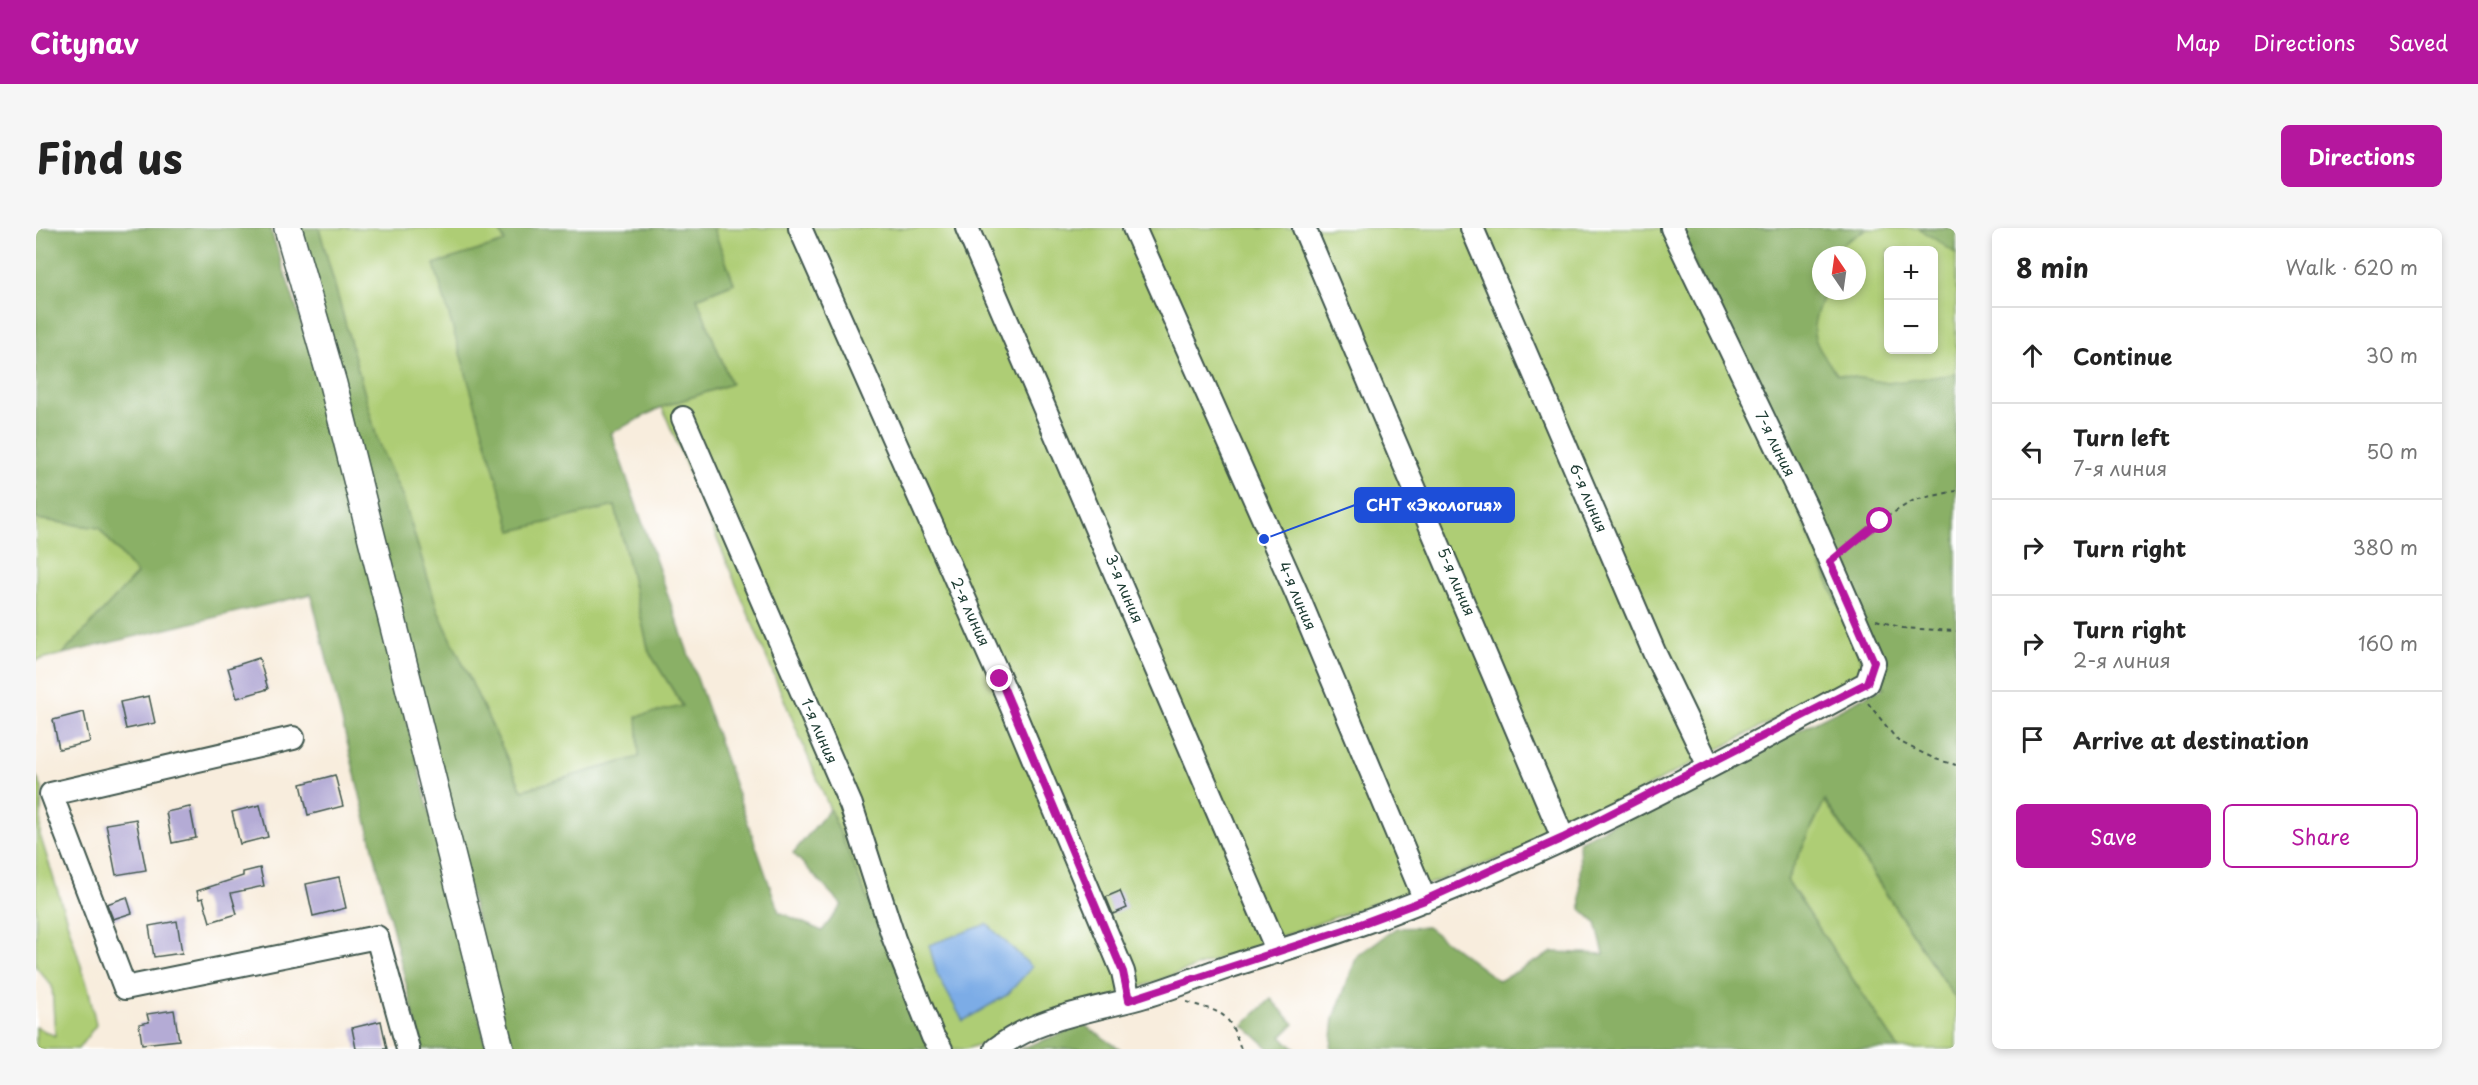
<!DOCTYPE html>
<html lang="en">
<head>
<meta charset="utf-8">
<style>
	:root { --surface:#fff; --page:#f6f6f6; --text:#222; --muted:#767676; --line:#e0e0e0; --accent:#b5179e }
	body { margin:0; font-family:"Playpen Sans",sans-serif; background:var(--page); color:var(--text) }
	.controls { position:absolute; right:18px; top:18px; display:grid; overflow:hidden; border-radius:9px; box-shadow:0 3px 9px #0003 }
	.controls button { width:54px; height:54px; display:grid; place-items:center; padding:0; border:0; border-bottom:2px solid var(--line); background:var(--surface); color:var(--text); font:30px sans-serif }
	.compass { position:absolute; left:1776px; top:18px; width:54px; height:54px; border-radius:50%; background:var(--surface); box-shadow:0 3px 9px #0003; rotate:347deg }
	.stop { position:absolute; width:18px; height:18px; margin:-14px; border:4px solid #b5179e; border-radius:50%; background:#fff }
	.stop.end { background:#b5179e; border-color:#fff; box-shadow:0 2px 6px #0008 }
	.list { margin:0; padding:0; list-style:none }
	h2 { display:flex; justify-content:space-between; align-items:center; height:78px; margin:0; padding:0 24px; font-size:26px }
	h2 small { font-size:20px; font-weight:400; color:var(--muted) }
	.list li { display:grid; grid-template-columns:39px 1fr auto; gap:18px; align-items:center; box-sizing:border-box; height:96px; padding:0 24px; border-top:2px solid var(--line) }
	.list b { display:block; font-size:22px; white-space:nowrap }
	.list p { margin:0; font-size:20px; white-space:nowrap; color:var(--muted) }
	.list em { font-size:20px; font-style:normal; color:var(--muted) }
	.actions { display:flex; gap:12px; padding:18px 24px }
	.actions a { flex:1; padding:14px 0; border:2px solid var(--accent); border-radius:9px; text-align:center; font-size:21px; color:var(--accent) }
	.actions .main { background:var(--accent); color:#fff }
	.icon { flex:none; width:33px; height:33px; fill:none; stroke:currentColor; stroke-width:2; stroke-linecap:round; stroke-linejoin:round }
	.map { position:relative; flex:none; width:1920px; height:821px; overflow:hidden; border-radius:9px }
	header { display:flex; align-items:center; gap:36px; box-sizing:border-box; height:84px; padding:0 30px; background:var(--accent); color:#fff }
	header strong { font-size:28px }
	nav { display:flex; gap:33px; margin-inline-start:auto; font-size:21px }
	.intro { display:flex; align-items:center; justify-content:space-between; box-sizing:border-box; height:144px; padding:0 36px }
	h1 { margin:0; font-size:42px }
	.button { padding:15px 27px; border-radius:9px; background:var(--accent); color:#fff; font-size:21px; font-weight:700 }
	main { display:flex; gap:36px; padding:0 36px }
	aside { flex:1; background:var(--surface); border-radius:9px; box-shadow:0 3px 9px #0003 }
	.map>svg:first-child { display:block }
	.green { fill:#aecd75; stroke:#668554; stroke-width:1.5; fill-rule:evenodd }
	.forest { fill:#8ab066; stroke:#54764d; stroke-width:1.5 }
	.water { fill:#7bace6; stroke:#4d748d; stroke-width:1.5 }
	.building { fill:#b4abd5 }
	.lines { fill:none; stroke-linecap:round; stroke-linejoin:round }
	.minor-casing { stroke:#40574d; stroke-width:26 }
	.major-casing { stroke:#40574d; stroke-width:30 }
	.path { stroke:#40574d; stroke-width:2; stroke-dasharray:4.5 4.5; stroke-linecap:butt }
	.minor { stroke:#fff; stroke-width:22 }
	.major { stroke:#fff; stroke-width:27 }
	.route { stroke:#b5179e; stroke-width:8 }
	.labels { text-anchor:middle; stroke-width:5; stroke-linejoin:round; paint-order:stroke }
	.street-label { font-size:15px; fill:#1f3d34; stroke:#fff }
	.leader { fill:none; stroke:#1d4ed8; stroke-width:2 }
	.callout-dot { fill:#1d4ed8; stroke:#fff; stroke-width:2 }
	.callout { fill:#1d4ed8; stroke:#1d4ed8; stroke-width:2 }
	.callout-label { font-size:16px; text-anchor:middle; font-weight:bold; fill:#fff }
</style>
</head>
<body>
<header>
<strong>Citynav</strong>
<nav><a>Map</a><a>Directions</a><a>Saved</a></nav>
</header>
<div class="intro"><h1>Find us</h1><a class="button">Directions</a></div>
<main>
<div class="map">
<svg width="1920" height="821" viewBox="0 0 1920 821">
	<rect width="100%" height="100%" fill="#fff"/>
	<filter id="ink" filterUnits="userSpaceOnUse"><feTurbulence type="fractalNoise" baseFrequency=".0167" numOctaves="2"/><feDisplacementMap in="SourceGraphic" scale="12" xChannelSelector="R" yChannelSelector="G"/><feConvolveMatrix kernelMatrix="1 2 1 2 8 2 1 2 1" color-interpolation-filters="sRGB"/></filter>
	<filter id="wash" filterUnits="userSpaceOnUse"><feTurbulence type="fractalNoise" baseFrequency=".008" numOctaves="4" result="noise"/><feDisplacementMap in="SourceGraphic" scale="24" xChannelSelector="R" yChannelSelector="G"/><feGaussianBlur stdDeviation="1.35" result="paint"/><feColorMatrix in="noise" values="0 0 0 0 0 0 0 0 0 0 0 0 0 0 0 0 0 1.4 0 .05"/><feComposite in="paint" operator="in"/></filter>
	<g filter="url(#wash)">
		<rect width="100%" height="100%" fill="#f8eddd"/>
		<path class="green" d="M283,0H462L469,14L399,36L579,278L613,424L647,479L603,529L486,562L402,383L367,270L342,214Z
			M677,0H1644L1830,443L1502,617L930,821H894L626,179L695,156L661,70L698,55Z
			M1765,0H1920V157L1792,161L1755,120ZM1852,22H1898V122H1852ZM1785,27H1821V63H1785Z
			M0,291L63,300L101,346L27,426L0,432Z
			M0,548L6,560L4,607L53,763L60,797L42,821H0V799L19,808L16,758L0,739Z
			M1788,572L1920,772V821H1863L1751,652Z"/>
		<path class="forest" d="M0,0H234L299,197L451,821H386L275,366L27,426L101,346L63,300L0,291Z
			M259,0H283L342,214L367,270L402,383L486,562L603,529L601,488L647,478L613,424L579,278L476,303L398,36L469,14L462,0H677L698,55L661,70L695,156L626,179L575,205L743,684L786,703L806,677L757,625L794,581L894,821H475Z
			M1644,0H1832L1798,21L1797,27H1785V63H1789C1772,106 1773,108 1801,146L1852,155L1920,146V772L1789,572L1751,652L1863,821H1295L1298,790L1321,728L1360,700L1391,699L1463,753L1517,724L1568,726L1560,695L1545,681L1543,613L1848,459L1830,443Z
			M1883,0H1920V26L1919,25Z
			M1235,771L1258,796L1245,809L1259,821H1234L1207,797Z
			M1048,797L1084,821H984Z"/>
		<path class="water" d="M951,696L996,739L971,767L927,793L901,746L893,717Z"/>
		<g id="blocks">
			<path class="building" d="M223,430L232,461L201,470L192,440Z
				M113,468L119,495L90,501L84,474Z
				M48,484L54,514L23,521L17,492Z
				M299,547L307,578L272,587L265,556Z
				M224,577L232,609L204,616L196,584Z
				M154,579L160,610L136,615L130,584Z
				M100,591L110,642L80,647L70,596Z
				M224,640L228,658L195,665L201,686L174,694L167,670L163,671L161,663L207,648V644Z
				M303,649L310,680L277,688L270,656Z
				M1084,663L1091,680L1077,686L1070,669Z
				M91,669L96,685L77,691L71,676Z
				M141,693L146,725L118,729L113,698Z
				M138,782L143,812L106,816L103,796L113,794L111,786Z
				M345,793L351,821H320L316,800Z"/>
		</g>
	</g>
	<g filter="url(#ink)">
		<use href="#blocks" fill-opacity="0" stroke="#40574d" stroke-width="1.5"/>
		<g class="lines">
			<g class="minor-casing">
				<path id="minor" d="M764,0L964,451L1087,744L1093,772
					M931,0L1242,724
					M1098,0L1260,364L1389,672
					M1268,0L1527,610
					M1436,0L1618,424L1673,538
					M647,190L815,577L858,711L897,809L905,821
					M257,510L15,566L89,760L341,709L372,821
					M960,821C1000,790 1053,783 1102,770C1132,762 1162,749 1192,739C1231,726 1271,715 1310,701C1491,638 1663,546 1831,455L1838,434L1774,287L1636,0"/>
			</g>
			<g class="major-casing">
				<path id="major" d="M252,0L297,156L464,821"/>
			</g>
			<path class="path" d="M1809,323L1844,293L1878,272L1920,263
				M1840,392L1867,400L1920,403
				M1832,475L1862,513L1899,531L1920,537
				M1151,774C1189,786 1191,782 1205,821"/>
			<use href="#minor" class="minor"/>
			<use href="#major" class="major"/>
		</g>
	</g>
	<g class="lines" filter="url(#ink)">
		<path class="route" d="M964,451L1087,744L1093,772L1311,701L1389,672L1527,610L1831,455L1838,434L1794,334L1844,293"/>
	</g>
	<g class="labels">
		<g class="street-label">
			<text transform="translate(1739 216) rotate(64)" y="5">7-я линия</text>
			<text transform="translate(1552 270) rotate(67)" y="5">6-я линия</text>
			<text transform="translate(1420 354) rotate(67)" y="5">5-я линия</text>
			<text transform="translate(1088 361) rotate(67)" y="5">3-я линия</text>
			<text transform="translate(1261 368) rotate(67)" y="5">4-я линия</text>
			<text transform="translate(934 384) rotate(66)" y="5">2-я линия</text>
			<text transform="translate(783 503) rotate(67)" y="5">1-я линия</text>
		</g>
	</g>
	<path class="leader" d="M1228 311L1319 277"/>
	<circle class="callout-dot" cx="1228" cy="311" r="6"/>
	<rect class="callout" x="1319" y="260" width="159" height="34" rx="6"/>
	<g class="callout-label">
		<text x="1398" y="283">СНТ «Экология»</text>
	</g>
</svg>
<div class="controls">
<button>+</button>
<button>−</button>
</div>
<svg class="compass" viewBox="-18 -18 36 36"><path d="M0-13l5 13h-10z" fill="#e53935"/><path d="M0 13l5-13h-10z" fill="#767676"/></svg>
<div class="stop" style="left:1844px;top:293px"></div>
<div class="stop end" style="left:964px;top:451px"></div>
</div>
<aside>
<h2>8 min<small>Walk · 620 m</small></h2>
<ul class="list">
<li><svg class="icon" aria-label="ahead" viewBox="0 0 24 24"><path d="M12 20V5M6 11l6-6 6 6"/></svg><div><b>Continue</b></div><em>30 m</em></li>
<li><svg class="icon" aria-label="left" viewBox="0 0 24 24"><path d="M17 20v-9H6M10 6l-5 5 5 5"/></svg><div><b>Turn left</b><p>7-я линия</p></div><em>50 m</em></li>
<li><svg class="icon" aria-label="right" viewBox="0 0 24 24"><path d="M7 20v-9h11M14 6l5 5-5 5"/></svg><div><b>Turn right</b></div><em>380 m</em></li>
<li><svg class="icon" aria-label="right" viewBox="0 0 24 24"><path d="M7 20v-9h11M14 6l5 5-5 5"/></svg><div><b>Turn right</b><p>2-я линия</p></div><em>160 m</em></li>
<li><svg class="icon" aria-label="arrive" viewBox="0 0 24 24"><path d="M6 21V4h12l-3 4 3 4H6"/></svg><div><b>Arrive at destination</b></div></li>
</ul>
<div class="actions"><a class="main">Save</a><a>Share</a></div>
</aside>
</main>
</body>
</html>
